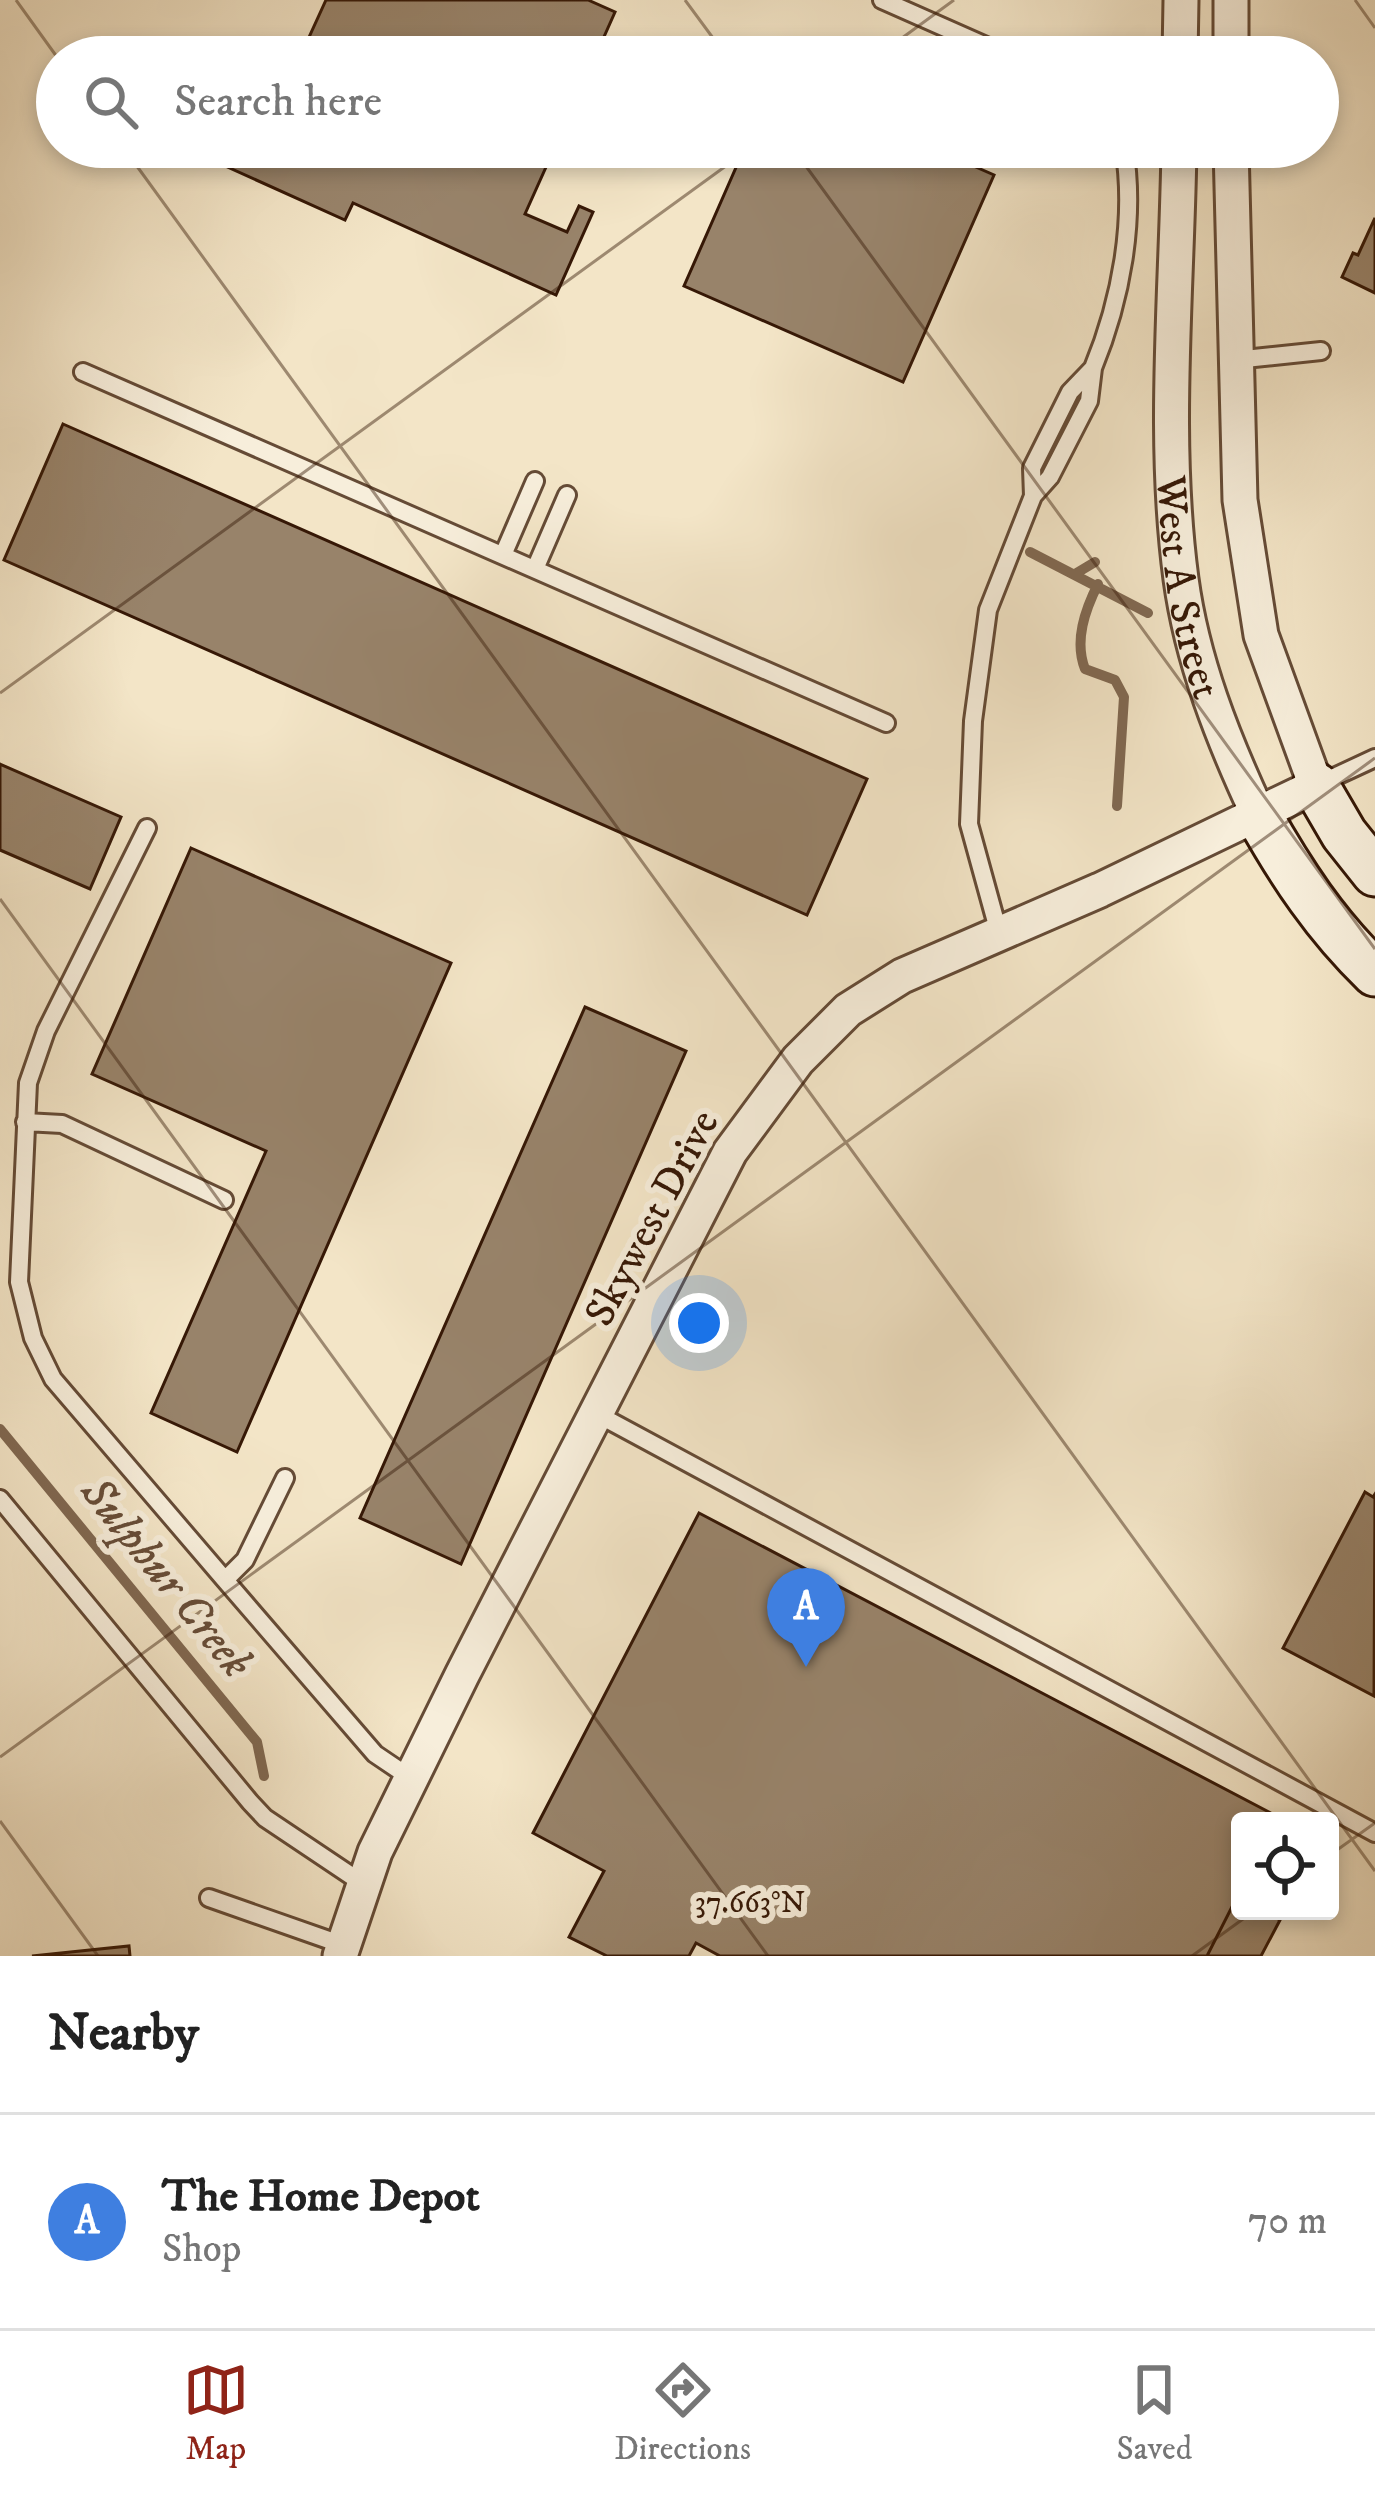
<!DOCTYPE html>
<html lang="en">
<head>
<meta charset="utf-8">
<style>
	:root { --surface:#fff; --page:#f6f6f6; --text:#222; --muted:#767676; --line:#e0e0e0; --accent:#8f2418 }
	body { margin:0; font-family:"IM FELL DW Pica",serif; background:var(--page); color:var(--text) }
	.controls { position:absolute; right:36px; bottom:36px; display:grid; overflow:hidden; border-radius:12px; box-shadow:0 6px 18px #0003 }
	.controls button { width:108px; height:108px; display:grid; place-items:center; padding:0; border:0; border-bottom:3px solid var(--line); background:var(--surface); color:var(--text); font:60px sans-serif }
	.you { position:absolute; left:699px; top:1323px; width:42px; height:42px; margin:-30px; border:9px solid #fff; border-radius:50%; background:#1a73e8; box-shadow:0 0 0 18px #1a73e833 }
	.badge { display:grid; place-items:center; width:78px; height:78px; border-radius:50%; background:var(--accent); color:#fff; font-size:39px; font-weight:700 }
	.pin { position:absolute; translate:-50% -99px; filter:drop-shadow(0 3px 6px #0008) }
	.pin::after { content:''; position:absolute; top:63px; width:42px; height:36px; background:inherit; clip-path:polygon(0 0,100% 0,50% 100%) }
	.list { margin:0; padding:0; list-style:none }
	h2 { display:flex; justify-content:space-between; align-items:center; height:156px; margin:0; padding:0 48px; font-size:51px }
	h2 small { font-size:39px; font-weight:400; color:var(--muted) }
	.list li { display:grid; grid-template-columns:78px 1fr auto; gap:36px; align-items:center; box-sizing:border-box; height:216px; padding:0 48px; border-top:3px solid var(--line) }
	.list b { display:block; font-size:45px; white-space:nowrap }
	.list p { margin:0; font-size:39px; white-space:nowrap; color:var(--muted) }
	.list em { font-size:39px; font-style:normal; color:var(--muted) }
	.icon { flex:none; width:66px; height:66px; fill:none; stroke:currentColor; stroke-width:2; stroke-linecap:round; stroke-linejoin:round }
	.map { position:relative; flex:none; width:1375px; height:1956px; overflow:hidden }
	.search { position:absolute; background:var(--surface); box-shadow:0 6px 18px #0003; left:36px; right:36px; top:36px; height:132px; display:flex; align-items:center; gap:30px; box-sizing:border-box; padding:0 42px; border-radius:66px; color:var(--muted); font-size:45px }
	.sheet { height:372px; background:var(--surface) }
	nav { display:flex; justify-content:space-around; align-items:center; box-sizing:border-box; height:168px; border-top:3px solid var(--line); background:var(--surface); font-size:33px; color:var(--muted) }
	nav a { display:grid; justify-items:center; gap:6px }
	nav .on { color:var(--accent) }
	.map>svg:first-child { display:block }
	.lines { fill:none; stroke-linecap:round; stroke-linejoin:round }
	.stream { stroke:#816952; stroke-width:10 }
	.building { fill:#98836a; stroke:#361806; stroke-width:3 }
	.lane-casing { stroke:#654b36; stroke-width:22 }
	.street-casing { stroke:#654b36; stroke-width:39 }
	.secondary-casing { stroke:#361806; stroke-width:51 }
	.lane { stroke:#f7eedb; stroke-width:16 }
	.street { stroke:#f7eedb; stroke-width:33 }
	.secondary { stroke:#f7eedb; stroke-width:45 }
	.ticks { fill:none; stroke:#361806; stroke-width:3; stroke-opacity:0.45 }
	.labels { text-anchor:middle; stroke-width:12; stroke-linejoin:round; paint-order:stroke }
	.street-label { font-size:42px; fill:#361806; stroke:#f7eedb }
	.water-label { font-size:45px; font-style:italic; fill:#684e39; stroke:#f7eedb }
	.ticks-label { font-size:30px; text-anchor:middle; fill:#361806; stroke:#f7eedb; stroke-width:12; stroke-linejoin:round; paint-order:stroke }
</style>
</head>
<body>
<div class="map">
<svg width="1375" height="1956" viewBox="0 0 1375 1956">
	<rect width="100%" height="100%" fill="#f3e5c7"/>
	<filter id="stains"><feTurbulence type="fractalNoise" baseFrequency=".00167" numOctaves="4"/><feColorMatrix values="0 0 0 0 .2 0 0 0 0 .09 0 0 0 0 .02 0 0 0 .5 -.17"/></filter>
	<radialGradient id="worn" r=".72"><stop offset=".6" stop-color="#630" stop-opacity="0"/><stop offset="1" stop-color="#630" stop-opacity=".3"/></radialGradient>
	<g class="lines">
		<path class="stream" d="M1030,552L1148,613
			M1075,574L1095,562
			M1098,584C1085,610 1074,641 1085,669L1115,680L1124,697L1117,806
			M0,1429L257,1742L264,1776"/>
	</g>
	<path class="building" d="M326,0H588L615,12L595,57H300Z
		M183,147H555L525,214L567,232L579,206L593,212L556,295L353,203L345,220Z
		M745,147H930L994,175L903,382L684,286Z
		M1375,218V293L1342,277L1353,253L1358,255Z
		M63,424L867,779L807,915L4,560Z
		M0,764L121,817L90,889L0,850Z
		M191,848L451,963L237,1452L151,1413L266,1151L92,1074Z
		M585,1007L686,1051L461,1564L360,1518Z
		M1365,1492L1373,1497L1375,1494L1374,1696L1283,1648Z
		M699,1513L1286,1821H1240V1899L1237,1897L1207,1956H720L696,1943L689,1956H607L569,1937L604,1871L533,1833Z
		M1237,1897L1240,1911H1263L1280,1920L1261,1956H1207Z
		M129,1946L130,1956H32Z"/>
	<g class="lines">
		<g class="lane-casing">
			<path id="lane" d="M882,0L1011,57
				M1235,360L1321,351
				M1093,368C1121,300 1136,220 1124,147
				M83,372L886,723
				M503,555L535,481
				M535,569L567,495
				M1317,785L1375,758
				M147,828L46,1031L28,1083L19,1282L33,1338L53,1379L225,1580L375,1754L412,1779
				M999,933L969,824L973,721L988,610L1033,496L1050,477L1089,401L1093,368L1070,392L1032,468L1033,496
				M25,1122L62,1124L224,1200
				M597,1414L1375,1833
				M0,1499L250,1802L265,1818L362,1883
				M225,1580L245,1560L285,1478
				M209,1898L343,1945"/>
		</g>
		<g class="street-casing">
			<g id="street">
				<path d="M1180,57L1181,0"/>
				<path d="M1231,57V0"/>
				<path id="s1" d="M1179,147C1177,290 1162,437 1181,579C1192,661 1223,739 1258,814"/>
				<path d="M340,1956L375,1852L462,1675L730,1152L798,1060L848,1010L902,976L1100,890L1316,786L1261,635L1240,500L1231,147"/>
			</g>
		</g>
		<g class="secondary-casing">
			<path id="secondary" d="M1316,786L1344,834L1375,873
				M1258,814C1291,873 1326,926 1375,973"/>
		</g>
		<use href="#lane" class="lane"/>
		<use href="#street" class="street"/>
		<use href="#secondary" class="secondary"/>
	</g>
	<path class="ticks" d="M16,0L57,57M685,0L727,57M1355,0L1375,28M876,57L954,0M123,147L1375,1871M792,147L1375,949M0,693L752,147M0,899L768,1956M0,1757L1375,758M0,1821L98,1956M1330,1855L1375,1823M1192,1956L1254,1911"/>
	<g class="labels">
		<g class="street-label">
			<text dy="15" stroke="none"><textPath href="#s1" startOffset="441">West A Street</textPath></text>
			<text transform="translate(650 1217) rotate(-62)" y="15">Skywest Drive</text>
		</g>
		<g class="water-label">
			<text transform="translate(168 1576) rotate(51)" y="16">Sulphur Creek</text>
		</g>
	</g>
	<g class="ticks-label">
		<text x="750" y="1912">37.663°N</text>
	</g>
	<rect width="100%" height="100%" filter="url(#stains)"/>
	<rect width="100%" height="100%" fill="url(#worn)"/>
</svg>
<div class="controls">
<button><svg class="icon" aria-label="locate" viewBox="0 0 24 24"><circle cx="12" cy="12" r="6"/><path d="M12 2v4M12 18v4M2 12h4M18 12h4"/></svg></button>
</div>
<div class="you"></div>
<div class="pin badge" style="left:806px;top:1667px;background:#3f7fe0">A</div>
<div class="search"><svg class="icon" aria-label="search" viewBox="0 0 24 24"><circle cx="10" cy="10" r="6"/><path d="M15 15l6 6"/></svg>Search here</div>
</div>
<section class="sheet">
<h2>Nearby<small></small></h2>
<ul class="list">
<li><span class="badge" style="background:#3f7fe0">A</span><div><b>The Home Depot</b><p>Shop</p></div><em>70 m</em></li>
</ul>
</section>
<nav>
<a class="on"><svg class="icon" aria-label="map" viewBox="0 0 24 24"><path d="M3 6l6-2 6 2 6-2v14l-6 2-6-2-6 2zM9 4v14M15 6v14"/></svg>Map</a>
<a><svg class="icon" aria-label="directions" viewBox="0 0 24 24"><path d="M12 3l9 9-9 9-9-9zM9 14v-3h6M13 9l2 2-2 2"/></svg>Directions</a>
<a><svg class="icon" aria-label="saved" viewBox="0 0 24 24"><path d="M7 4h10v16l-5-4-5 4z"/></svg>Saved</a>
</nav>
</body>
</html>
